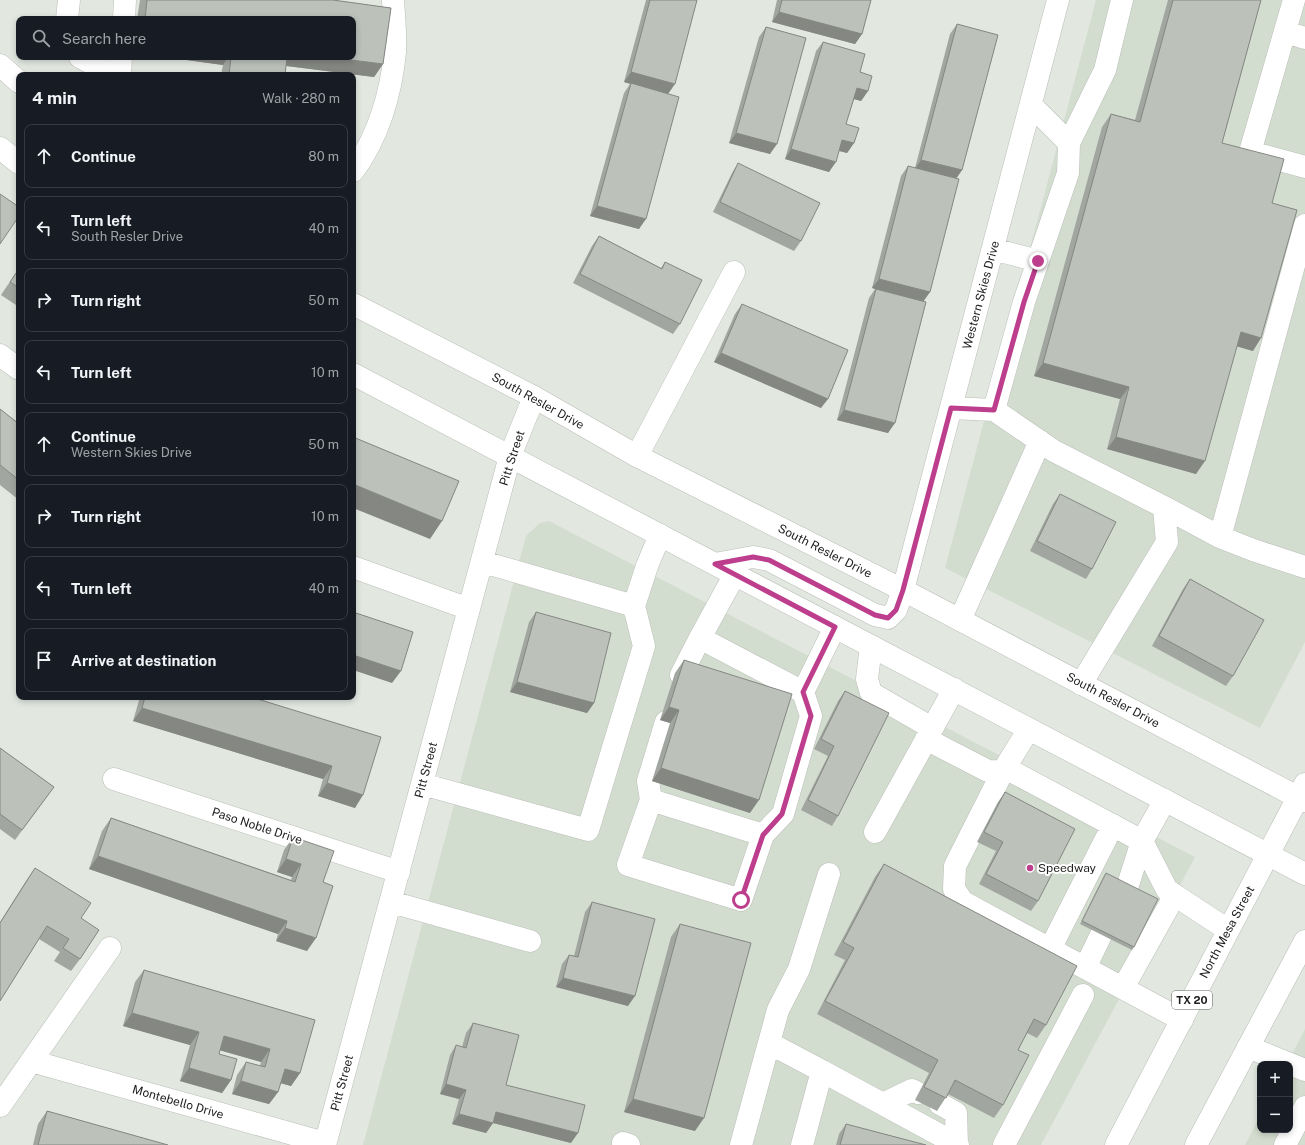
<!DOCTYPE html>
<html lang="en">
<head>
<meta charset="utf-8">
<style>
	:root { --surface:#171b24; --page:#242831; --text:#f1f3f6; --muted:#9ea1a6; --line:#363941 }
	body { margin:0; font-family:"Public Sans",sans-serif; background:var(--page); color:var(--text) }
	.controls { position:absolute; right:12px; bottom:12px; display:grid; overflow:hidden; border-radius:8px; box-shadow:0 2px 6px #0003 }
	.controls button { width:36px; height:36px; display:grid; place-items:center; padding:0; border:0; border-bottom:1px solid var(--line); background:var(--surface); color:var(--text); font:20px sans-serif }
	.stop { position:absolute; width:12px; height:12px; margin:-9px; border:3px solid #bc3e8c; border-radius:50%; background:#fff }
	.stop.end { background:#bc3e8c; border-color:#fff; box-shadow:0 1px 4px #0008 }
	.list { margin:0; padding:0; list-style:none }
	h2 { display:flex; justify-content:space-between; align-items:center; height:52px; margin:0; padding:0 16px; font-size:17px }
	h2 small { font-size:13px; font-weight:400; color:var(--muted) }
	.list li { display:grid; grid-template-columns:26px 1fr auto; gap:12px; align-items:center; box-sizing:border-box; height:64px; margin:0 8px 8px; padding:0 8px; border:1px solid var(--line); border-radius:8px }
	.list b { display:block; font-size:15px; white-space:nowrap }
	.list p { margin:0; font-size:13px; white-space:nowrap; color:var(--muted) }
	.list em { font-size:13px; font-style:normal; color:var(--muted) }
	.icon { flex:none; width:22px; height:22px; fill:none; stroke:currentColor; stroke-width:2; stroke-linecap:round; stroke-linejoin:round }
	.map { position:relative; flex:none; width:1305px; height:1145px; overflow:hidden }
	.search { position:absolute; background:var(--surface); box-shadow:0 2px 6px #0003; left:16px; top:16px; width:340px; height:44px; display:flex; align-items:center; gap:10px; box-sizing:border-box; padding:0 14px; border-radius:8px; color:var(--muted); font-size:15px }
	.panel { position:absolute; background:var(--surface); box-shadow:0 2px 6px #0003; left:16px; top:72px; width:340px; height:628px; border-radius:8px }
	.map>svg:first-child { display:block }
	.built { fill:#d3ddcf }
	.lines { fill:none; stroke-linecap:round; stroke-linejoin:round }
	.minor-casing { stroke:#babfb8; stroke-width:23 }
	.major-casing { stroke:#babfb8; stroke-width:23 }
	.minor { stroke:#fff; stroke-width:22 }
	.major { stroke:#fff; stroke-width:22 }
	.wall { fill:#a2a6a0 }
	.shaded-wall { fill:#848782 }
	.building { fill:#bcc1ba; stroke:#848782 }
	.route { stroke:#bc3e8c; stroke-width:5 }
	.poi-dot { fill:#bc3e8c; stroke:#fff; stroke-width:1.5 }
	.labels { text-anchor:middle; stroke-width:4; stroke-linejoin:round; paint-order:stroke }
	.shield { fill:#fff; stroke:#616260; stroke-width:1 }
	.shield-label { font-size:11px; font-weight:bold; fill:#1d1f1c }
	.street-label { font-size:12px; fill:#1d1f1c; stroke:#fff }
	.poi-label { font-size:12px; fill:#1d1f1c; stroke:#fff; text-anchor:start }
</style>
</head>
<body>
<div class="map">
<svg width="1305" height="1145" viewBox="0 0 1305 1145">
	<rect width="100%" height="100%" fill="#e2e7e0"/>
	<path class="built" d="M1096,0H1305V642L1260,728L945,568Z
		M549,521L1195,857L1041,1145H363L526,536L540,523Z
		M1305,1029V1145H1245L1260,1116V1130H1290V1064H1287Z"/>
	<g class="lines">
		<g class="minor-casing">
			<path id="minor" d="M1294,0L1250,152L1305,167
				M67,19L69,0
				M124,19L125,0
				M1285,32L1305,38
				M80,57L114,75
				M120,75L121,57
				M1069,143L1105,70L1122,0
				M353,171C378,138 391,94 395,52C396,35 394,17 393,0
				M993,249L1038,261
				M0,355L19,369
				M951,408L994,410L1024,302L1068,173L1069,143L1031,105
				M994,410L1054,451L1164,507L1167,542L1081,684
				M637,456L734,272
				M1164,507L1220,537L1253,550L1305,567
				M1220,537L1305,225
				M353,567L469,609
				M903,590L1058,0
				M634,606L647,566L660,535
				M960,620L1040,441
				M871,646L867,679L871,693L932,728
				M681,675L700,638
				M803,692L835,627
				M666,722L648,781L651,800L628,865L741,900L763,835L783,814L811,716L803,692L700,638L735,574
				M1029,729L1003,771L955,866L954,889L963,902L1050,949L1113,825
				M926,739L988,771L1013,772L1142,841L1167,890L1228,930
				M114,779L399,872
				M422,784L588,830L644,646L634,606L483,562
				M651,800L763,835
				M875,832L954,689
				M1127,888L1142,841L1165,800
				M391,902L530,941
				M1050,949L1182,1020
				M1085,968L1101,935
				M1123,988L1175,895
				M769,1043L822,1071
				M1248,1047L1305,1070
				M31,1061L325,1143
				M883,1104L912,1090L918,1093
				M940,1104L956,1113L957,1145
				M0,1106L110,948
				M623,1143L629,1145
				M325,1145L510,456L534,397
				M741,1145L778,1010L799,969L829,874
				M802,1145L822,1071L958,1145
				M1004,1145L1083,995
				M1285,1145L1305,1107"/>
		</g>
		<g class="major-casing">
			<path id="major" d="M0,65L19,82
				M0,148L19,163
				M353,304L534,397L637,456L903,590L1305,801
				M353,374L1305,874
				M715,564L753,557L769,560L875,615L888,618L896,610L903,590
				M1116,1145L1305,784
				M1196,1145L1305,941"/>
		</g>
		<use href="#minor" class="minor"/>
		<use href="#major" class="major"/>
	</g>
	<path class="wall" d="M140,0H333L391,8L383,64L374,77L286,66L285,75H221L223,65L165,57H353V19H137Z
		M646,0H697L668,93L639,229L590,216L624,93L630,84L624,82Z
		M777,0H871L862,34L855,44L772,22Z
		M1168,0H1261L1222,143L1272,203L1253,351L1237,346L1196,474L1107,449L1120,399L1034,376L1102,127L1111,114L1135,120Z
		M957,24L962,170L956,179L930,292L923,301L888,433L837,420L869,298L875,289L872,288L901,176L908,166L915,168L950,34Z
		M766,27L770,154L729,143L759,37Z
		M823,42L860,72L868,91L861,101L854,99L846,124L854,143L847,153L839,151L829,172L785,159L816,51Z
		M738,163L801,241L794,251L713,212L732,173Z
		M599,236L661,268L665,262L680,324L673,334L573,283L592,246Z
		M19,268V307L1,295Z
		M742,304L821,408L714,362L735,314Z
		M0,409L19,424V500L0,485Z
		M1060,494L1092,569L1086,579L1030,551L1053,504Z
		M1190,579L1233,676L1226,686L1152,646L1183,589Z
		M536,612L594,703L587,713L510,692L529,622Z
		M684,660L750,813L652,781L670,723L660,720L675,673Z
		M845,691L838,816L832,826L801,810L828,756L814,749L838,701Z
		M140,697H251L381,737L355,808L318,796L323,779L133,721Z
		M0,748L54,787L15,840L0,829Z
		M1005,792L1038,901L1031,911L979,884L996,851L977,842L998,802Z
		M111,818L291,880L292,877L277,872L284,850L293,837L323,882L307,951L276,941L278,934L89,869L102,831Z
		M884,864L1046,1025L1037,1038L1027,1033L1018,1050L1003,1105L994,1118L948,1094L937,1111L915,1100L929,1073L817,1014L845,960L834,955L875,877Z
		M35,868L80,959L71,971L54,961L60,952L39,939L0,1001V922L26,881Z
		M1106,873L1134,947L1132,950L1080,924L1104,876Z
		M592,902L628,1006L556,987L562,964L569,955L574,956L585,912Z
		M680,924L695,1131L624,1112L671,937Z
		M144,970L315,1020L300,1073L291,1086L281,1083L278,1092L269,1104L232,1094L237,1075L246,1062L260,1066L261,1062L220,1050L219,1054L231,1080L222,1093L180,1081L190,1045L123,1026L135,982Z
		M473,1023L506,1085L571,1143L493,1123L486,1133L452,1124L459,1099L440,1094L450,1055L456,1045L462,1047L466,1033Z
		M47,1111L168,1145H33L38,1124Z
		M846,1124L926,1145H836L839,1134Z"/>
	<path class="shaded-wall" d="M779,12L862,34L855,44L772,22Z
		M165,57H228L223,65Z
		M284,57H327L383,64L374,77L279,65Z
		M631,72L675,84L668,94L624,82Z
		M857,88L868,91L861,101L850,98Z
		M736,133L777,144L770,154L729,143Z
		M842,140L854,143L847,153L836,150Z
		M791,149L836,162L829,172L785,159Z
		M921,160L962,170L955,180L914,170Z
		M597,206L646,219L639,229L590,216Z
		M879,279L930,292L923,302L872,288Z
		M1241,332L1261,338L1253,351L1232,345Z
		M721,353L828,399L821,408L714,362Z
		M1043,363L1129,387L1120,399L1034,376Z
		M844,410L895,423L888,433L837,420Z
		M1116,437L1205,461L1196,474L1107,449Z
		M353,484L442,521L430,539L353,508Z
		M353,655L401,671L392,683L353,670Z
		M517,682L594,703L587,713L510,692Z
		M669,707L679,710L670,723L660,720Z
		M142,708L332,766L323,779L133,721Z
		M661,768L759,800L750,813L652,781Z
		M327,783L363,795L355,808L318,796Z
		M98,856L287,921L278,934L89,869Z
		M286,859L301,864L292,877L277,872Z
		M285,928L316,938L307,951L276,941Z
		M563,978L635,996L628,1006L556,987Z
		M132,1013L199,1032L190,1045L123,1026Z
		M224,1036L270,1049L261,1062L215,1049Z
		M189,1068L231,1080L222,1093L180,1081Z
		M285,1069L300,1073L291,1086L276,1082Z
		M241,1081L278,1092L269,1104L232,1094Z
		M446,1084L466,1090L459,1099L440,1094Z
		M633,1099L704,1118L695,1131L624,1112Z
		M496,1112L578,1133L571,1143L493,1123L486,1133L452,1124L459,1114Z"/>
	<path class="building" d="M147,0H333L391,8L383,64L327,57H353V19H145Z
		M650,0H697L675,84L631,72Z
		M782,0H871L862,34L779,12Z
		M1173,0H1261L1222,143L1284,159L1272,203L1297,210L1261,338L1241,332L1205,461L1116,437L1129,387L1043,363L1111,114L1140,122Z
		M957,24L998,35L962,170L921,160Z
		M766,27L806,38L777,144L736,133Z
		M823,42L865,54L860,72L872,76L868,91L857,88L846,124L859,128L854,143L842,140L836,162L791,149Z
		M231,57H287L285,75H229Z
		M631,83L679,97L646,219L597,206Z
		M738,163L820,203L801,241L720,202Z
		M908,166L959,179L930,292L879,279Z
		M0,194L19,207V216L0,244Z
		M599,236L662,269L665,262L702,280L680,324L580,274Z
		M19,269V288L10,282Z
		M876,289L926,302L895,423L844,410Z
		M742,304L848,350L828,399L721,353Z
		M0,409L19,424V480L0,465Z
		M353,437L459,481L442,521L353,484Z
		M1060,494L1116,522L1092,569L1037,541Z
		M1190,579L1264,620L1233,676L1159,636Z
		M353,612L413,632L401,671L353,655Z
		M536,612L611,633L594,703L517,682Z
		M684,660L792,694L759,800L661,768L679,710L669,707Z
		M845,691L889,713L838,816L808,800L834,746L821,739Z
		M145,697H251L381,737L363,795L327,783L332,766L142,708Z
		M0,748L54,787L22,830L0,814Z
		M1005,792L1075,829L1038,901L986,874L1003,842L984,832Z
		M111,818L295,882L301,864L286,859L293,837L334,851L323,882L333,886L316,938L285,928L287,921L98,856Z
		M884,864L1077,966L1046,1025L1034,1019L1018,1050L1029,1055L1003,1105L955,1080L946,1098L924,1087L938,1060L825,1001L854,948L843,942Z
		M35,868L91,903L81,918L99,930L80,959L63,948L69,939L47,926L0,1001V923Z
		M1106,873L1158,899L1134,947L1082,921Z
		M592,902L655,919L635,996L563,978L569,955L578,957Z
		M680,924L751,943L704,1118L633,1099Z
		M144,970L315,1020L300,1073L285,1069L278,1092L241,1081L246,1062L265,1067L270,1049L224,1036L219,1054L237,1059L231,1080L189,1068L199,1032L132,1013Z
		M473,1023L519,1035L506,1085L585,1105L578,1133L496,1112L493,1123L459,1114L466,1090L446,1084L456,1045L466,1048Z
		M47,1111L168,1145H38Z
		M846,1124L926,1145H840Z"/>
	<g class="lines">
		<path class="route" d="M741,900L763,835L782,814L811,716L803,692L835,627L715,564L753,557L769,560L875,615L888,618L896,610L903,590L951,408L994,410L1024,302L1038,261"/>
	</g>
	<circle class="poi-dot" cx="1030" cy="868" r="4"/>
	<g class="labels">
		<rect class="shield" x="1172" y="991" width="40" height="18" rx="3"/>
		<g class="shield-label">
			<text x="1192" y="1004">TX 20</text>
		</g>
		<g class="street-label">
			<text transform="translate(981 295) rotate(-75)" y="4">Western Skies Drive</text>
			<text transform="translate(538 401) rotate(29)" y="4">South Resler Drive</text>
			<text transform="translate(512 458) rotate(-72)" y="4">Pitt Street</text>
			<text transform="translate(825 551) rotate(27)" y="4">South Resler Drive</text>
			<text transform="translate(1113 700) rotate(28)" y="4">South Resler Drive</text>
			<text transform="translate(426 770) rotate(-75)" y="4">Pitt Street</text>
			<text transform="translate(257 826) rotate(18)" y="4">Paso Noble Drive</text>
			<text transform="translate(1227 932) rotate(-62)" y="4">North Mesa Street</text>
			<text transform="translate(342 1083) rotate(-75)" y="4">Pitt Street</text>
			<text transform="translate(178 1102) rotate(16)" y="4">Montebello Drive</text>
		</g>
		<g class="poi-label">
			<text x="1038" y="872">Speedway</text>
		</g>
	</g>
</svg>
<div class="controls">
<button>+</button>
<button>−</button>
</div>
<div class="stop" style="left:741px;top:900px"></div>
<div class="stop end" style="left:1038px;top:261px"></div>
<div class="search"><svg class="icon" aria-label="search" viewBox="0 0 24 24"><circle cx="10" cy="10" r="6"/><path d="M15 15l6 6"/></svg>Search here</div>
<section class="panel">
<h2>4 min<small>Walk · 280 m</small></h2>
<ul class="list">
<li><svg class="icon" aria-label="ahead" viewBox="0 0 24 24"><path d="M12 20V5M6 11l6-6 6 6"/></svg><div><b>Continue</b></div><em>80 m</em></li>
<li><svg class="icon" aria-label="left" viewBox="0 0 24 24"><path d="M17 20v-9H6M10 6l-5 5 5 5"/></svg><div><b>Turn left</b><p>South Resler Drive</p></div><em>40 m</em></li>
<li><svg class="icon" aria-label="right" viewBox="0 0 24 24"><path d="M7 20v-9h11M14 6l5 5-5 5"/></svg><div><b>Turn right</b></div><em>50 m</em></li>
<li><svg class="icon" aria-label="left" viewBox="0 0 24 24"><path d="M17 20v-9H6M10 6l-5 5 5 5"/></svg><div><b>Turn left</b></div><em>10 m</em></li>
<li><svg class="icon" aria-label="ahead" viewBox="0 0 24 24"><path d="M12 20V5M6 11l6-6 6 6"/></svg><div><b>Continue</b><p>Western Skies Drive</p></div><em>50 m</em></li>
<li><svg class="icon" aria-label="right" viewBox="0 0 24 24"><path d="M7 20v-9h11M14 6l5 5-5 5"/></svg><div><b>Turn right</b></div><em>10 m</em></li>
<li><svg class="icon" aria-label="left" viewBox="0 0 24 24"><path d="M17 20v-9H6M10 6l-5 5 5 5"/></svg><div><b>Turn left</b></div><em>40 m</em></li>
<li><svg class="icon" aria-label="arrive" viewBox="0 0 24 24"><path d="M6 21V4h12l-3 4 3 4H6"/></svg><div><b>Arrive at destination</b></div></li>
</ul>
</section>
</div>
</body>
</html>
